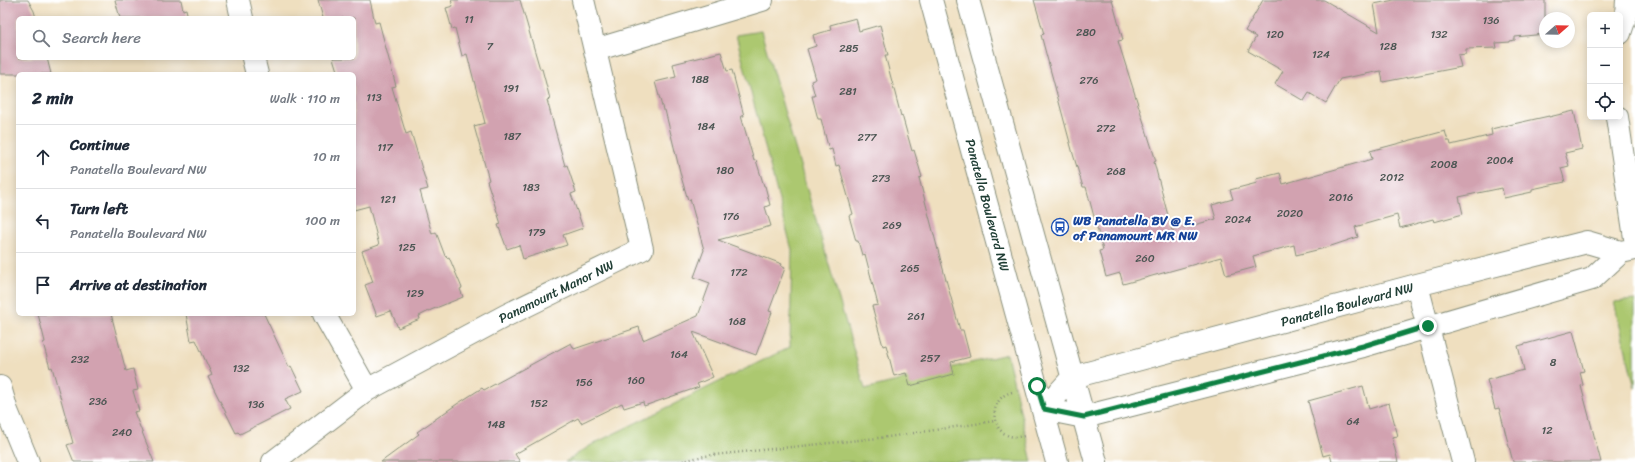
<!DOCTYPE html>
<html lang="en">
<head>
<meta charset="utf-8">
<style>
	:root { --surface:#fff; --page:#f6f6f7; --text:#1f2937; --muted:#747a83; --line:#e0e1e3 }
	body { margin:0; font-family:Sriracha,sans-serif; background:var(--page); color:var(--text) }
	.controls { position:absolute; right:12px; top:12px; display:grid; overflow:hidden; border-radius:6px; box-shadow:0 2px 10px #0003 }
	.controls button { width:36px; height:36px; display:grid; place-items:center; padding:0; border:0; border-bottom:1px solid var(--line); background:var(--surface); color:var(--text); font:20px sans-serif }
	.compass { position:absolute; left:1539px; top:12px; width:36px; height:36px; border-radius:50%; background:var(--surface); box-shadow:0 2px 10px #0003; rotate:70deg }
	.stop { position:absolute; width:12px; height:12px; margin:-9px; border:3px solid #0b8043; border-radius:50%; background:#fff }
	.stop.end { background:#0b8043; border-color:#fff; box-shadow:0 1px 4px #0008 }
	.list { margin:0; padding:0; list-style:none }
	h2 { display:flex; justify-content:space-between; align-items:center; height:52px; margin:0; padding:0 16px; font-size:17px }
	h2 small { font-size:13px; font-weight:400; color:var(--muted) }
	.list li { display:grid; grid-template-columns:26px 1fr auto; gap:12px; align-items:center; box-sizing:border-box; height:64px; padding:0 16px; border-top:1px solid var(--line) }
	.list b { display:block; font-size:15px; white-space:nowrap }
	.list p { margin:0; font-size:13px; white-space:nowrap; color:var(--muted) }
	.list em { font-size:13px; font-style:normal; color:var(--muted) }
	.icon { flex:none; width:22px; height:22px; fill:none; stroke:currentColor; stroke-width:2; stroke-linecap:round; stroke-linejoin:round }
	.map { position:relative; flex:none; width:1635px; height:462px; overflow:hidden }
	.search { position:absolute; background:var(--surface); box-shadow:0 2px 10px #0003; left:16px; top:16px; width:340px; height:44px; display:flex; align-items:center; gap:10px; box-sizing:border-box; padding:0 14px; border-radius:6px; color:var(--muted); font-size:15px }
	.panel { position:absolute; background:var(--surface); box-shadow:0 2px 10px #0003; left:16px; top:72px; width:340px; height:244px; border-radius:6px }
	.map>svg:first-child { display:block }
	.green { fill:#acc86f; stroke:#668252 }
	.building { fill:#d2a2b0 }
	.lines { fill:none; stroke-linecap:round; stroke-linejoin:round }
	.minor-casing { stroke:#878e7a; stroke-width:24 }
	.path { stroke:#878e7a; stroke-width:2.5; stroke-dasharray:1 3; stroke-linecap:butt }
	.minor { stroke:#fff; stroke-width:22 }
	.route { stroke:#0b8043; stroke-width:5 }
	.labels { text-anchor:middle; stroke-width:4; stroke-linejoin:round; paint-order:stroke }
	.number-label { font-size:11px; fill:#4c5653 }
	.street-label { font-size:13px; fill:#1f3d34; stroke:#fff }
	.transit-label { font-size:13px; font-weight:bold; fill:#164399; stroke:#fff; text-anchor:start }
</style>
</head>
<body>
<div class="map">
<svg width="1635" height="462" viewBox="0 0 1635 462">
	<rect width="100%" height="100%" fill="#fff"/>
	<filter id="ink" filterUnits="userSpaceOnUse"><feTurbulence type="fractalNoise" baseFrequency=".025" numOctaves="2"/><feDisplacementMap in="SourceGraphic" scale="8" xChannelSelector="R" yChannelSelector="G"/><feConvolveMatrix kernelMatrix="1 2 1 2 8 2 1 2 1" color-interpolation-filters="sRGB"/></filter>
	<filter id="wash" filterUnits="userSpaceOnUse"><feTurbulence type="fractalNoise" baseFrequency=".012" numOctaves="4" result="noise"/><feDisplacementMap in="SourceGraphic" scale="16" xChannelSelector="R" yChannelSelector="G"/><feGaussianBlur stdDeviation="0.9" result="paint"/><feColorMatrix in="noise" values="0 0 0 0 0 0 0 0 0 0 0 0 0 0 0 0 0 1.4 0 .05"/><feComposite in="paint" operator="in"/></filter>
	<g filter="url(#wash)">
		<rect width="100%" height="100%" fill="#efdfbf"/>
		<path class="green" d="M761,31L865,389L1007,354L1032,462H565L593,444L790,347L792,250L736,35Z
			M1635,300V388L1614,302Z"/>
		<g id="blocks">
			<path class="building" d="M0,0H28L34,11L36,18H18V58H47L51,74H0Z
				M115,0H181L183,10L186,9L188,18H120Z
				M318,0H370L375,23L379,22L396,86L392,87L406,134L411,132L428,189L420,191L432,234L436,232L445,256L446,255L447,258L449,257L462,288L460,289L463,297L431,310L419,316L420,319L398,328L391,311L377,316L365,285L373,282L362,251L379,245L369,206L354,210V74H338L333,58H354V18H323Z
				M451,0H520L540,69H542L550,99L547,100L565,166L567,165L576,192L571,194L583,228L563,235L567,245L523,259L519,245L507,249L498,225L501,224L487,181L489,180L474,126L485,123L467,54L462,56L455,28L452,29L446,8L453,6Z
				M1034,0H1112L1123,40L1118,41L1156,161L1154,162L1172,231L1216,219L1212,205L1233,199L1230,190L1257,183L1256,179L1280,173L1283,184L1372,159L1370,151L1445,131L1448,141H1450L1451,145L1492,135L1491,129L1549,116V117L1574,111L1582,149L1565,153L1569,166L1561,168L1565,182L1532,189V192L1504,198L1502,188L1459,197L1463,214L1434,222L1433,219L1400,228L1397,215L1355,227L1358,237L1325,248L1296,255L1294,245L1253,256L1256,267L1226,275L1221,257L1123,284L1120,273L1106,277L1099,251L1103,250L1086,187H1083L1073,154L1041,35L1044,34Z
				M1263,0H1324L1379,32L1374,4L1394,0H1545V34L1515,37V40L1510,41V42L1496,43L1497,48L1466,49V54L1458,55L1461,67L1383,82L1381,71L1340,79L1326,103L1309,93L1304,101L1275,84L1283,71L1248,51L1256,37L1245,31Z
				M856,18L859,31L880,25L888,55H885L901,116L902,115L912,151L914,150L922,177L919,178L943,269L960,330H963L970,357L951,362L954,374L910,386L906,373L894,376L886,345L883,346L872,306L878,305L865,254L862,255L858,241H856L849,216L853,214L839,165L836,166L832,149L829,150L821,119H818L812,96H815L811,81L816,79L807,49L816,46L813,35L831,30L830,25Z
				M721,52L727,71L732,70L744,116H741L754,161L756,160L764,186H765L770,205L765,207L771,226L718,240L782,264L781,266L785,268L769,311L772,312L756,355L693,332L713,377L697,384L699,387L644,406L643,402L624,408L622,403L581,423L578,418L515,454L520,462H381L419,434L417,432L457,404L482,388L484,390L571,343L574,349L639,327L643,340L698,316L710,283L694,277L704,250L690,199L688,200L682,180L665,110H663L655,82L676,77L673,64Z
				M38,314H111L126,371L133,369L138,390L133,391L139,411L134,412L154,462H74L67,445L73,443L52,367L50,368L43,343L45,342Z
				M186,314H264L289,367L291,366L303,391L285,399L290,409L240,434L238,432L236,433L208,377L212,375L196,340L191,341Z
				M1573,331L1584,371L1580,372L1583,385L1581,386L1601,462H1513L1499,408L1495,409L1487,380L1524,370L1518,346Z
				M1363,386L1369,409L1389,403L1398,436L1392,437L1398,462H1332L1330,454L1323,456L1308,401Z"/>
		</g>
	</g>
	<g filter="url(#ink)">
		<use href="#blocks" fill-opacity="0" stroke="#878e7a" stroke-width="1"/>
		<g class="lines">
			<g class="minor-casing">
				<path id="minor" d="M238,0L242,18
					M931,0L1057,462
					M968,0L1096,462
					M1620,33L1626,15L1627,0
					M595,50L762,0
					M253,58L257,74
					M1617,117L1635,238
					M1417,285L1463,462
					M324,314L367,390
					M0,387L7,411L28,462
					M1044,409L1073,377L1417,285L1587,242L1621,252L1635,249
					M1044,409L1084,417L1363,346L1592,279L1621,252
					M273,462L367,390L505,316L642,249L583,0"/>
			</g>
			<path class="path" d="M1012,392C984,399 991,444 1024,436
				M679,462L704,456L888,437L995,421"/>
			<use href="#minor" class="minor"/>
		</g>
	</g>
	<g class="lines" filter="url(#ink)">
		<path class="route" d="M1037,386L1044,409L1084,417L1363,346L1428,326"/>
	</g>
	<defs>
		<g id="bus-ring" transform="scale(0.9)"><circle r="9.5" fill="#fff" stroke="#1a4fb4" stroke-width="1.5"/><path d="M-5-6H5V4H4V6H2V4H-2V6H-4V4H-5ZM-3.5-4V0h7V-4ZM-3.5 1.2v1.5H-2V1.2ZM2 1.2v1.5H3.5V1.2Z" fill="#1a4fb4"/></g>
	</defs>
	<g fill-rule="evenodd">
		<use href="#bus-ring" x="1060" y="227"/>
	</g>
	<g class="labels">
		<g class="number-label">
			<text x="469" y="23">11</text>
			<text x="1491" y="24">136</text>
			<text x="1086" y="36">280</text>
			<text x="1275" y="38">120</text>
			<text x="1439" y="38">132</text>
			<text x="490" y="50">7</text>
			<text x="1388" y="50">128</text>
			<text x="849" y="52">285</text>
			<text x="1321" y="58">124</text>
			<text x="700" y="83">188</text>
			<text x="1089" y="84">276</text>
			<text x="511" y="92">191</text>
			<text x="848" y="95">281</text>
			<text x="374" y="101">113</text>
			<text x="706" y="130">184</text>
			<text x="1106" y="132">272</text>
			<text x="512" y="140">187</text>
			<text x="867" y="141">277</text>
			<text x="385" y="151">117</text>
			<text x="1500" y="164">2004</text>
			<text x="1444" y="168">2008</text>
			<text x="725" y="174">180</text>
			<text x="1116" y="175">268</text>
			<text x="1392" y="181">2012</text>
			<text x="881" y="182">273</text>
			<text x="531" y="191">183</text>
			<text x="1341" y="201">2016</text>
			<text x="388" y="203">121</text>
			<text x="1290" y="217">2020</text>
			<text x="731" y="220">176</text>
			<text x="1238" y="223">2024</text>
			<text x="892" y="229">269</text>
			<text x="537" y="236">179</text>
			<text x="407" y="251">125</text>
			<text x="1145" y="262">260</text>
			<text x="910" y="272">265</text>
			<text x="739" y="276">172</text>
			<text x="415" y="297">129</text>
			<text x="916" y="320">261</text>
			<text x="737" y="325">168</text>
			<text x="679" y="358">164</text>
			<text x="930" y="362">257</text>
			<text x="80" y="363">232</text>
			<text x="1553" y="366">8</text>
			<text x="241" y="372">132</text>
			<text x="636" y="384">160</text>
			<text x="584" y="386">156</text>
			<text x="98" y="405">236</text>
			<text x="539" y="407">152</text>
			<text x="256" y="408">136</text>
			<text x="1353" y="425">64</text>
			<text x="496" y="428">148</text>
			<text x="1547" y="434">12</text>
			<text x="122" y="436">240</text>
		</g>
		<g class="street-label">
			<text transform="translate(988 205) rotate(75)" y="5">Panatella Boulevard NW</text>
			<text transform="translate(556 291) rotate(-26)" y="5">Panamount Manor NW</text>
			<text transform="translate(1347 304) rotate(-15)" y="5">Panatella Boulevard NW</text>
		</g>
		<g class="transit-label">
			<text x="1073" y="225">WB Panatella BV @ E.<tspan x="1073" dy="15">of Panamount MR NW</tspan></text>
		</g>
	</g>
</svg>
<div class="controls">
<button>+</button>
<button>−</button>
<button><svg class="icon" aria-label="locate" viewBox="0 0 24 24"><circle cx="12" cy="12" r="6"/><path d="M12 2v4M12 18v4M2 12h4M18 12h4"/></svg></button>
</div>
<svg class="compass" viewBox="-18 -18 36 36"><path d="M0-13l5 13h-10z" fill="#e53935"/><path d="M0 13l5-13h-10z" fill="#747a83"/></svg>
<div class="stop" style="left:1037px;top:386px"></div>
<div class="stop end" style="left:1428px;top:326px"></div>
<div class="search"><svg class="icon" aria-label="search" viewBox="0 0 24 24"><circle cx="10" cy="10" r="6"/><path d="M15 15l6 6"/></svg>Search here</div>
<section class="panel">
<h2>2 min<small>Walk · 110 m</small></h2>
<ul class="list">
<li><svg class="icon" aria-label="ahead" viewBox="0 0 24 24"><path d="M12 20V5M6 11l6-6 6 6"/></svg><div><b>Continue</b><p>Panatella Boulevard NW</p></div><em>10 m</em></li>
<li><svg class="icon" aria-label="left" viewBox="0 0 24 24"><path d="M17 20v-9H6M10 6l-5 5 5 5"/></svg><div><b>Turn left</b><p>Panatella Boulevard NW</p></div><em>100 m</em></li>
<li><svg class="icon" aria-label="arrive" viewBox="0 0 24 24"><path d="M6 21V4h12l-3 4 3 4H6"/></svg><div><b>Arrive at destination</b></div></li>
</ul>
</section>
</div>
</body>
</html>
